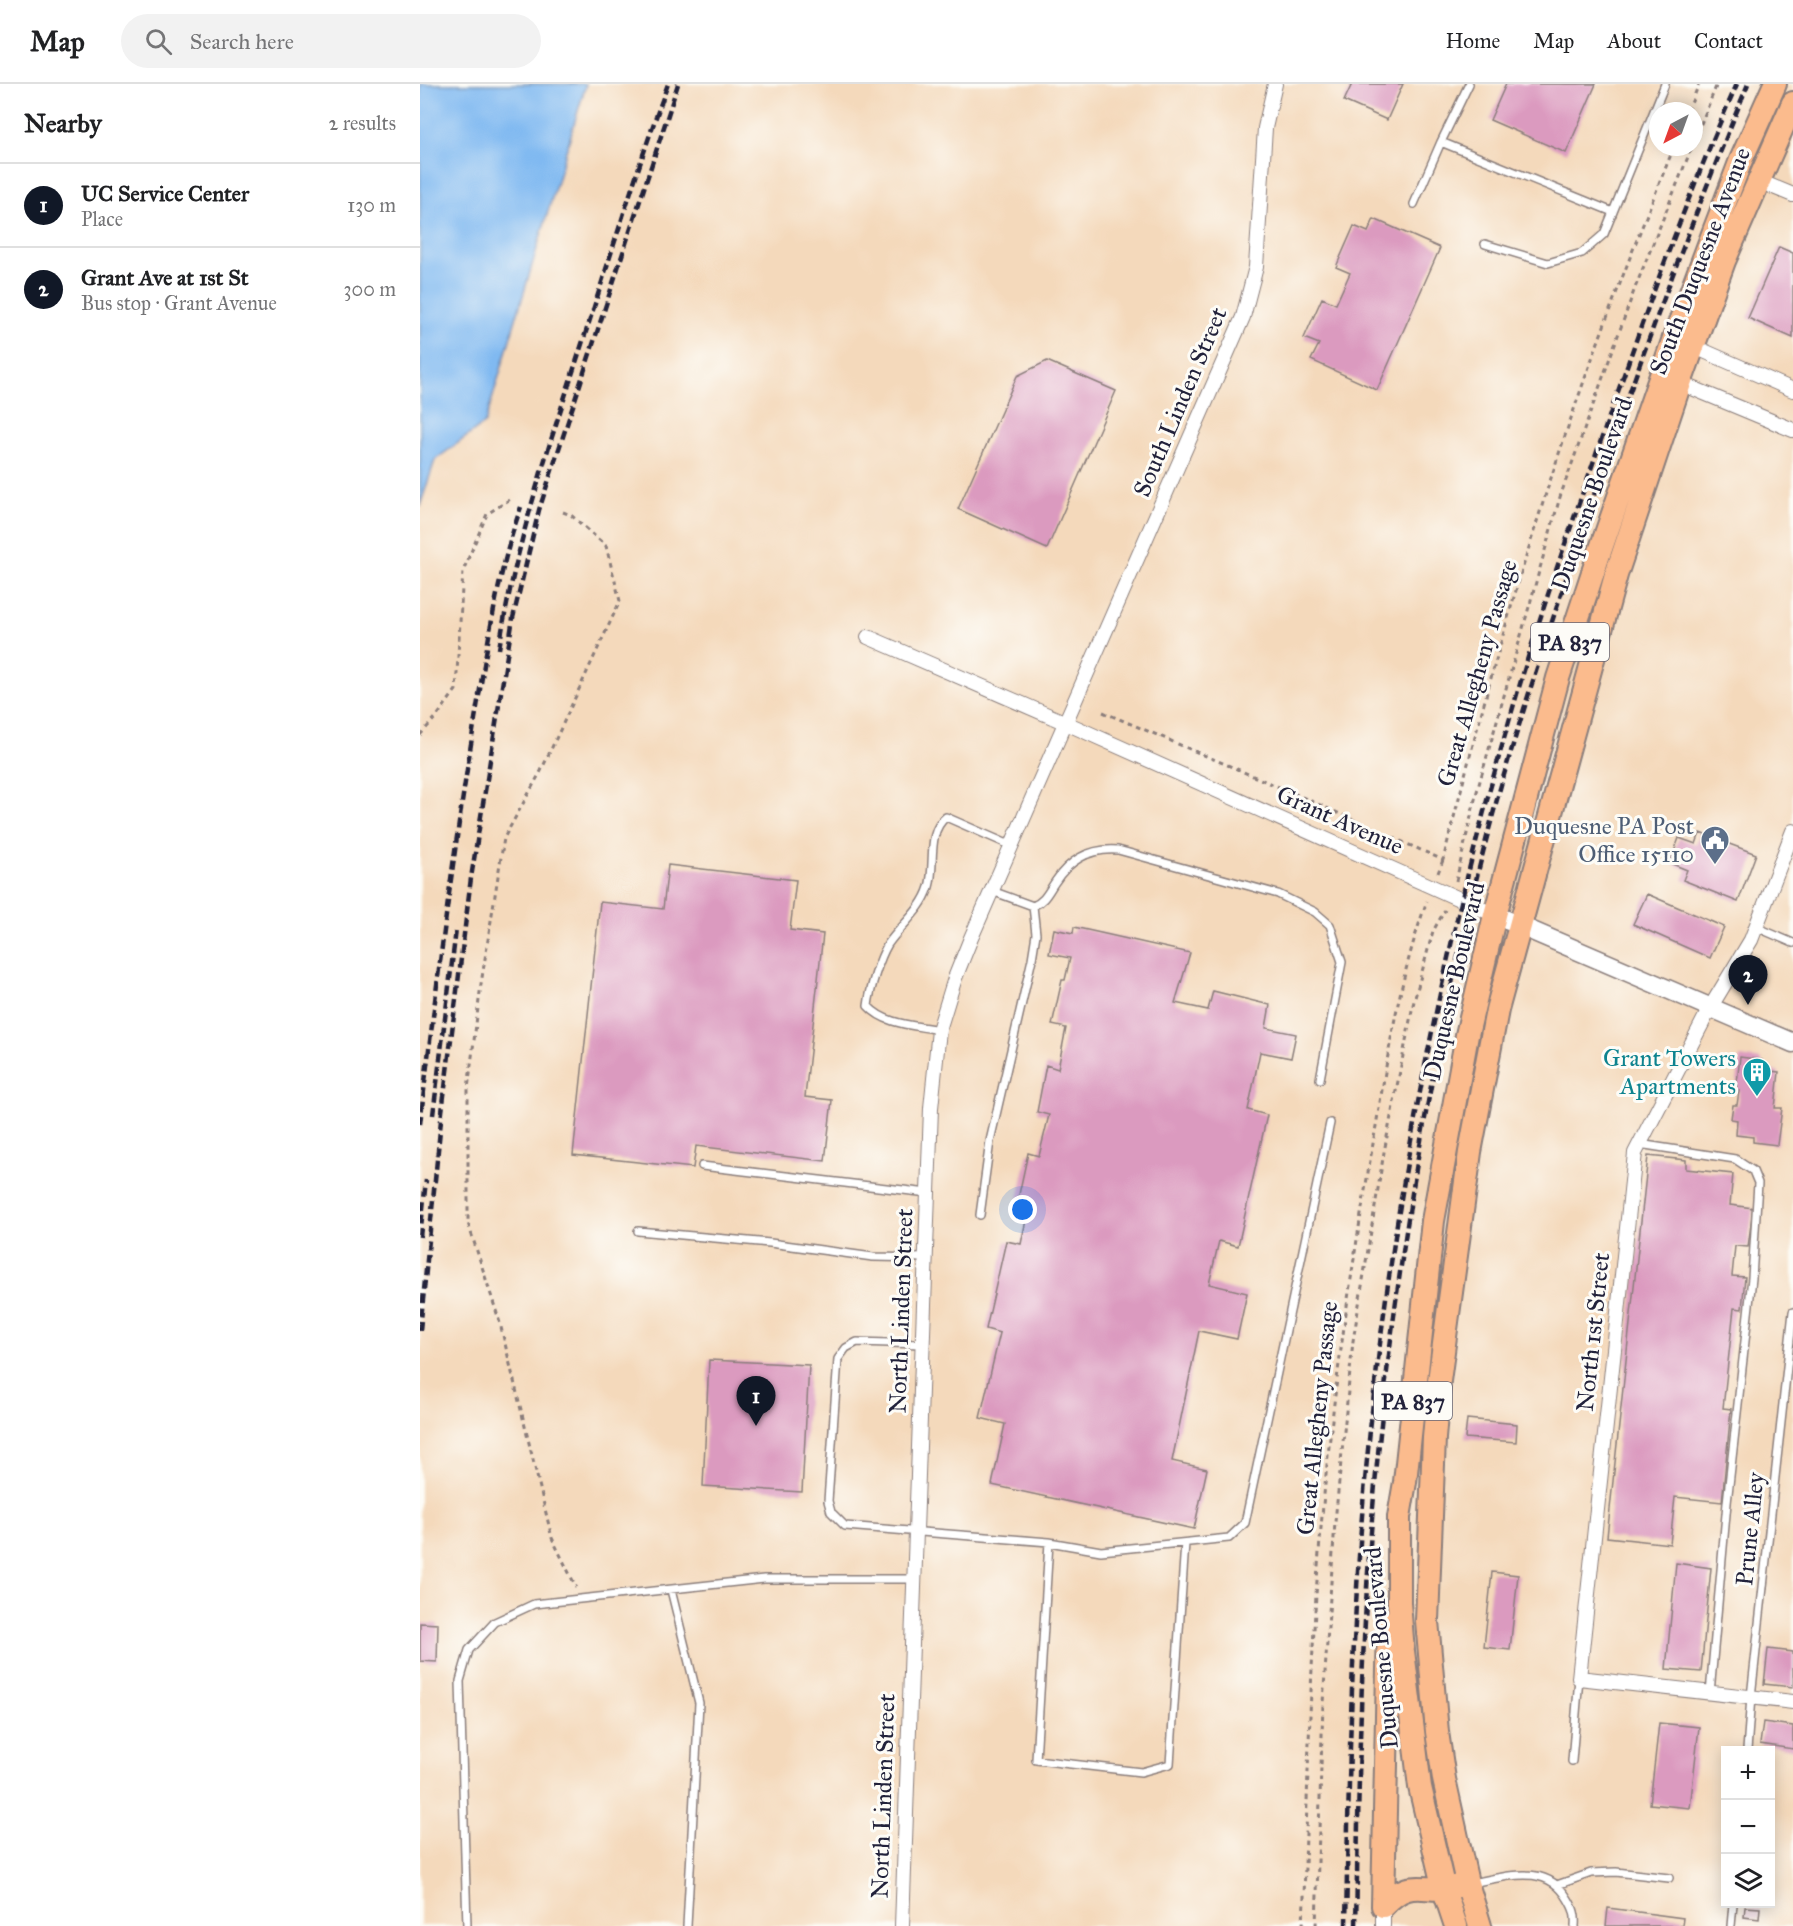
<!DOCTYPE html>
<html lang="en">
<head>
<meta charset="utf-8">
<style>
	:root { --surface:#fff; --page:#f2f2f2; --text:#202124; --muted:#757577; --line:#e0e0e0; --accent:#111827 }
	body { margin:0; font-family:"IM FELL Great Primer",serif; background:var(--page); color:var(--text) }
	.controls { position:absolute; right:18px; bottom:18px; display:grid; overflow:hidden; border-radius:0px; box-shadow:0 3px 15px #0003 }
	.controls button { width:54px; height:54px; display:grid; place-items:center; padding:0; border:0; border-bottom:2px solid var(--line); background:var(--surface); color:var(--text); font:30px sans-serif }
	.compass { position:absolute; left:1229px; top:18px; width:54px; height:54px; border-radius:50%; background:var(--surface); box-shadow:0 3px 15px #0003; rotate:221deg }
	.you { position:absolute; left:603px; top:1126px; width:21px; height:21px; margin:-15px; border:4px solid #fff; border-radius:50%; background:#1a73e8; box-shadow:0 0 0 9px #1a73e833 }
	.badge { display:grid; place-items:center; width:39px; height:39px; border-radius:50%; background:var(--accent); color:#fff; font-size:20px; font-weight:700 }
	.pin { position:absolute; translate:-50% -50px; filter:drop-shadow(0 2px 3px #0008) }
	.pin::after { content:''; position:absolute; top:32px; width:21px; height:18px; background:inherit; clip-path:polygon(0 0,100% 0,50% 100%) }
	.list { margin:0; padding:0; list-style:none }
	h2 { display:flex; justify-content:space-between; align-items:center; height:78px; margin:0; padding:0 24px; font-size:26px }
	h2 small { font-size:20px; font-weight:400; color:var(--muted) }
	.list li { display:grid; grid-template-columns:39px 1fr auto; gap:18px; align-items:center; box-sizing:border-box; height:84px; padding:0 24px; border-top:2px solid var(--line) }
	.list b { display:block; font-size:22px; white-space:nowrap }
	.list p { margin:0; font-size:20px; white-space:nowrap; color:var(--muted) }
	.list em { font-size:20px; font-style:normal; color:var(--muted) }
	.icon { flex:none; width:33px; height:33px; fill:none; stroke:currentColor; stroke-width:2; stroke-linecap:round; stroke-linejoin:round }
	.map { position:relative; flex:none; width:1373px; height:1842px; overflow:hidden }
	header { display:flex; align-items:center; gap:36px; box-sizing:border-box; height:84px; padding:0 30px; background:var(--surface); border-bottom:2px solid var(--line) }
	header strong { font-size:28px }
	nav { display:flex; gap:33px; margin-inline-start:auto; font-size:21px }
	.search { width:420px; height:54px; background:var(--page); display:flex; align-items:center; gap:15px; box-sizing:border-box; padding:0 21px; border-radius:33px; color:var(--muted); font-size:22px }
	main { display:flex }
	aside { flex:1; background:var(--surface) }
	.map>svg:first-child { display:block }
	.water { fill:#80b9f1; stroke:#516e96; stroke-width:1.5 }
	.building { fill:#db9abf }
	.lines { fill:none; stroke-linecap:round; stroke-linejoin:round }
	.service-casing { stroke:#8b7e7b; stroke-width:10 }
	.minor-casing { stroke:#8b7e7b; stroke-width:16 }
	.tertiary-casing { stroke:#8b7e7b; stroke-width:21 }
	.primary-casing { stroke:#8b7e7b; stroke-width:26 }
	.path { stroke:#8b7e7b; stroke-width:3; stroke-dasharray:4.5 4.5; stroke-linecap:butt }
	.service { stroke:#fff; stroke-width:7 }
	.minor { stroke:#fff; stroke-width:14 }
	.tertiary { stroke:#fff; stroke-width:18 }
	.primary { stroke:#fbbb8d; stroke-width:22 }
	.rail { stroke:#22223b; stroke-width:4.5; stroke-dasharray:9 4.5; stroke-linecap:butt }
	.labels { text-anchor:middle; stroke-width:6; stroke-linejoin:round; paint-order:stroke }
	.shield { fill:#fdfcf7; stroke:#646373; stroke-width:1.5 }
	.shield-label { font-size:22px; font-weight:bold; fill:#22223b }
	.street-label { font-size:24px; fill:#22223b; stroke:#fdfcf7 }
	.service-label { font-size:24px; fill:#4e5e75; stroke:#fdfcf7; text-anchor:end }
	.culture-label { font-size:24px; fill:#0d838f; stroke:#fdfcf7; text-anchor:end }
</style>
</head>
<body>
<header>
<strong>Map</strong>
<div class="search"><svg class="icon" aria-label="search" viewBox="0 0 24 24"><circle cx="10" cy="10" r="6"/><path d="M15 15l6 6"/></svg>Search here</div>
<nav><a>Home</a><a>Map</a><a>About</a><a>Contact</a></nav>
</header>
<main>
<aside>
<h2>Nearby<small>2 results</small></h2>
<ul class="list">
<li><span class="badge">1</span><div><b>UC Service Center</b><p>Place</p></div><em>130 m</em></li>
<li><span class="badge">2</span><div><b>Grant Ave at 1st St</b><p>Bus stop · Grant Avenue</p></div><em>300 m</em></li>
</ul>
</aside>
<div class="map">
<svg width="1373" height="1842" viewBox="0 0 1373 1842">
	<rect width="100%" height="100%" fill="#fdfcf7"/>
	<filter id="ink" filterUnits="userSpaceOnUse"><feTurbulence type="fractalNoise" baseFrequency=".0167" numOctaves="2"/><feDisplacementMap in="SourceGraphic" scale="12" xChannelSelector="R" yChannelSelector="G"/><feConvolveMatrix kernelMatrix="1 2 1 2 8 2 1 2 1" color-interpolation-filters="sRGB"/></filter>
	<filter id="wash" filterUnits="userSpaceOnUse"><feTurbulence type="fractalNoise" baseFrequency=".008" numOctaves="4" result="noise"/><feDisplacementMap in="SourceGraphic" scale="24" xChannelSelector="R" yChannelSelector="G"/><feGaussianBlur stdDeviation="1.35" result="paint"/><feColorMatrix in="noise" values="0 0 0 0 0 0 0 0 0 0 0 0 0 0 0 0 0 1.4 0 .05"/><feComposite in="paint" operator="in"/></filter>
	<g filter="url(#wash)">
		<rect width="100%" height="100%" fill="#f4d9bb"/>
		<path class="water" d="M0,0H166L65,339L15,376L0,422Z"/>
		<g id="blocks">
			<path class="building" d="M932,0H983L967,36L924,17Z
				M1086,0H1176L1146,69L1070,36Z
				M954,135L1020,164L957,306L891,276L899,260L884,254L902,214L916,220L930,189L916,183L934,142L948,148Z
				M1359,163L1373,169V254L1328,234Z
				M627,277L696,307L627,465L538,425L597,292Z
				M1280,749L1336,770L1318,818L1263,796L1267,786L1250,779L1259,754L1276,760Z
				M248,781L376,796L370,846L403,850L385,1013L412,1016L405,1077L276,1062L273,1084L153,1071L180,818L243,825Z
				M1227,810L1304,843L1290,874L1213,840Z
				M654,843L770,869L755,919L788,926L793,907L850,921L846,944L876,950L871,974L840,968L828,1026L847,1031L818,1162L799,1157L789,1200L827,1209L817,1255L779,1247L752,1377L787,1385L774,1445L572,1401L585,1340L560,1334L580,1249L566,1245L586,1157L601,1160L610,1117L598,1115L608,1069L619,1072L629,1031L617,1028L626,981L638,985L646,944L632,941L642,896H645L650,874L629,870L634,845L653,849Z
				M1320,973L1342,976L1341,986L1359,988L1355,1024H1362L1357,1061L1333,1058V1053L1316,1051L1317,1036L1311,1035L1313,1021H1317L1319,1007H1316Z
				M1228,1072L1266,1076V1085L1313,1090L1310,1121L1333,1124L1328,1163L1315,1162L1312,1192L1325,1193L1322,1225L1314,1224L1303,1324L1311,1325L1302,1418L1255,1413L1250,1460L1187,1453Z
				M289,1276L389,1281L382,1408L283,1402Z
				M1047,1335L1097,1340L1096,1358L1045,1354Z
				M1256,1479L1291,1484L1281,1588L1246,1585Z
				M1072,1488L1098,1491L1090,1566L1064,1563Z
				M0,1539L18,1540L17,1578L0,1577Z
				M1348,1565L1373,1568V1603L1344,1600Z
				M1343,1638L1373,1642V1665L1340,1660Z
				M1239,1639L1279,1643L1270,1724L1230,1720Z
				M1325,1823L1340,1824L1339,1835L1324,1833Z
				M1188,1824L1263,1834L1262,1842H1186Z"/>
		</g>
	</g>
	<g filter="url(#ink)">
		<use href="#blocks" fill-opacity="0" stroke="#8b7e7b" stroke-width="1.5"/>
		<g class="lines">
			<g class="service-casing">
				<path id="service" d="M1021,58L1049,0
					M994,120L1021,58L1193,128
					M1065,160L1128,179L1162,169L1184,150L1245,0
					M572,807L613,822C625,817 628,808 635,798C650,775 671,764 698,766L858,810L895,828L910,841L922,878L900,995
					M1336,843L1373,859
					M519,946C495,941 465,941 448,922C450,905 459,875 468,860C481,841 502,826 509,803C516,780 506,749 526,733L592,762
					M1219,1060L1315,1075L1333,1087L1338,1099L1332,1194L1307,1419L1290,1609
					M282,1082L508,1109
					M560,1131L570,1057L612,875L616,850L613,822
					M218,1147L350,1159L453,1173L505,1174
					M502,1260L437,1258L426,1264L418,1275L408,1417L411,1428L425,1442L629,1458L681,1467L809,1454L825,1439L910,1039
					M629,1458L616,1676L721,1688L750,1680L765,1459
					M251,1506L279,1619L267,1842
					M1327,1666L1331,1613L1373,1228
					M1152,1677L1159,1594
					M1049,1799C1085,1794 1126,1777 1148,1815C1154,1825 1156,1831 1155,1842
					M1137,1801L1171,1789L1196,1788L1249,1794
					M47,1842L40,1597L49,1566L75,1538L114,1520L344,1495H493
					M1311,1842L1313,1820"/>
			</g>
			<g class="minor-casing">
				<path id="minor" d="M1339,97L1373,111
					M1268,260L1373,306
					M1253,296L1373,346
					M448,553L646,639L1075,831
					M1373,747L1331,856L1290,924L1215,1069L1159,1594L1373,1618
					M963,1822V1842
					M482,1842L511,1024L519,946L535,894L551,854L823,233L836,183L845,44L855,0"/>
			</g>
			<g class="tertiary-casing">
				<path id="tertiary" d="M1075,831L1373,959"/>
			</g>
			<g class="primary-casing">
				<path id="primary" d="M963,1822L969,1538
					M963,1822C993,1790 1004,1812 1038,1802
					M1036,1842L1024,1806L1000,1703L983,1567L979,1519V1433L985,1398L1013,1137L1047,951L1075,831L1138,594L1178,473L1254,254L1288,163L1321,76L1355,0
					M1060,1842L1047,1799L1024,1695L1017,1648L1007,1537L1014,1354L1019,1297L1050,1068L1077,926L1196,491L1260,299L1304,177L1373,19"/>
			</g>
			<path class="path" d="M1268,27L1279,0
				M1274,57L1297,0
				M143,428L151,431L186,462L200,517L121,687L84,754L61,900L48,1005V1139L80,1239L132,1454L156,1503
				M683,628L880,712L1023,776C1056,647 1090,518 1132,391C1168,280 1210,171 1254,63
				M0,651L17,632L36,606L43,487L67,430L89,416
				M1018,789L1023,776
				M1036,797L1056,711L1140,413L1215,204L1272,63
				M883,1842C888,1702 890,1561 903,1421C914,1304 931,1187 951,1071C966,986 977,898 1007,817
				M896,1842L903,1619L915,1438L933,1257L964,1068L993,921L1013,847L1025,826"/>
			<use href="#service" class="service"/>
			<use href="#minor" class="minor"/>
			<use href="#tertiary" class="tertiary"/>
			<use href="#primary" class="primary"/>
			<path class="rail" d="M79,565C95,461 129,362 161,263C190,175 216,86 248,0
				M13,1031L36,846
				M0,1040C16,905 33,770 55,635C67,565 77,490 101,423
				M0,1153L6,1096
				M0,1246L21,1036L51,794L93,534L119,426L258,0
				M926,1842C929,1680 932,1518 949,1356C975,1100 1026,847 1100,600C1124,518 1153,437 1181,356C1223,236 1265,116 1317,0
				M936,1842C938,1747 939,1651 944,1556C952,1395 971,1233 998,1073C1020,948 1047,823 1081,701C1105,619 1132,537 1159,456C1210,302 1266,150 1328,0"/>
		</g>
	</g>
	<defs>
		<g id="civic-pin" transform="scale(1.5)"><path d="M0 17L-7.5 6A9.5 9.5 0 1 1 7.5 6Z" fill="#5c6f8a" stroke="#fdfcf7"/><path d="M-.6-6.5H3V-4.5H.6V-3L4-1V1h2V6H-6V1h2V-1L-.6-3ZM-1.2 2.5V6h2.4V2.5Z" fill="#fff"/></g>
		<g id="building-pin" transform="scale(1.5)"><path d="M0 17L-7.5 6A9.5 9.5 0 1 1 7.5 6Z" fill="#0f9aa8" stroke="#fdfcf7"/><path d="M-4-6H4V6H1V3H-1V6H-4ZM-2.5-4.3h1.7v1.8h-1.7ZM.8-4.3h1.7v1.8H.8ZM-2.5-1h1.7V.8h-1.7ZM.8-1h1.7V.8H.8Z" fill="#fff"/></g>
	</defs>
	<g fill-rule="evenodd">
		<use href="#civic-pin" x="1295" y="756"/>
		<use href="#building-pin" x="1337" y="988"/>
	</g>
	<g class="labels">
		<g class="shield">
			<rect x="1111" y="539" width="78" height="38" rx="4.5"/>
			<rect x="954" y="1298" width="78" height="38" rx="4.5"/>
		</g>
		<g class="shield-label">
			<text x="1150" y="566">PA 837</text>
			<text x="993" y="1325">PA 837</text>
		</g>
		<g class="street-label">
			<text transform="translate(1280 177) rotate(-69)" y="8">South Duquesne Avenue</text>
			<text transform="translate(760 318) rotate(-67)" y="8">South Linden Street</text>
			<text transform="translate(1172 410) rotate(-71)" y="8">Duquesne Boulevard</text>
			<text transform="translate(1057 589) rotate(-74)" y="8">Great Allegheny Passage</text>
			<text transform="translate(920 736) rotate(24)" y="8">Grant Avenue</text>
			<text transform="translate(1034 897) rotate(-77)" y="8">Duquesne Boulevard</text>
			<text transform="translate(481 1227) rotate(-88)" y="8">North Linden Street</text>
			<text transform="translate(1173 1248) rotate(-84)" y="8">North 1st Street</text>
			<text transform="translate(897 1334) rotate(-84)" y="8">Great Allegheny Passage</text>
			<text transform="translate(1330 1445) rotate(-84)" y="8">Prune Alley</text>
			<text transform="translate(961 1564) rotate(-95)" y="8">Duquesne Boulevard</text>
			<text transform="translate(463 1712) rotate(-88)" y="8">North Linden Street</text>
		</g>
		<g class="service-label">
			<text x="1274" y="750">Duquesne PA Post<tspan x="1274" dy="28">Office 15110</tspan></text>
		</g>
		<g class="culture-label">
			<text x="1316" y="982">Grant Towers<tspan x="1316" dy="28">Apartments</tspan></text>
		</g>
	</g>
</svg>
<div class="controls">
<button>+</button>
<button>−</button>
<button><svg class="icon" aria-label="layers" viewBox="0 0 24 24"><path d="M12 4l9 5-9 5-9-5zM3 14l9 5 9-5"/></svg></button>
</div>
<svg class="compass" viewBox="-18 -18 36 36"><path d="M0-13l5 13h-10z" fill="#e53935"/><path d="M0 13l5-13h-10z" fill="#757577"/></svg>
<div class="you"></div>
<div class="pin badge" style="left:336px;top:1342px">1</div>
<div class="pin badge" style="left:1328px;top:921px">2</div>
</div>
</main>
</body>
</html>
